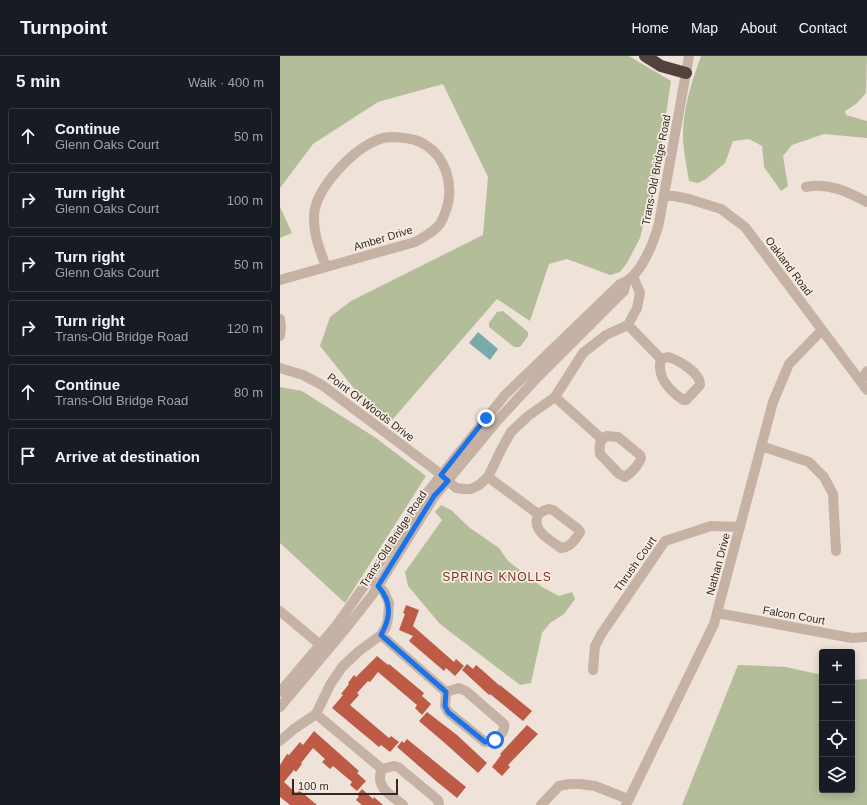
<!DOCTYPE html>
<html lang="en">
<head>
<meta charset="utf-8">
<style>
	:root { --surface:#171b24; --page:#242831; --text:#f1f3f6; --muted:#9ea1a6; --line:#363941 }
	body { margin:0; font-family:Helvetica,sans-serif; background:var(--page); color:var(--text) }
	.controls { position:absolute; right:12px; bottom:12px; display:grid; overflow:hidden; border-radius:4px; box-shadow:0 2px 10px #0003 }
	.controls button { width:36px; height:36px; display:grid; place-items:center; padding:0; border:0; border-bottom:1px solid var(--line); background:var(--surface); color:var(--text); font:20px sans-serif }
	.scale { position:absolute; left:12px; bottom:10px; width:106px; box-sizing:border-box; padding-left:4px; border:2px solid #322926; border-top:0; font-size:11px; line-height:14px; white-space:nowrap; color:#322926; -webkit-text-stroke:3px #f7ede3; paint-order:stroke }
	.stop { position:absolute; width:12px; height:12px; margin:-9px; border:3px solid #1a73e8; border-radius:50%; background:#fff }
	.stop.end { background:#1a73e8; border-color:#fff; box-shadow:0 1px 4px #0008 }
	.list { margin:0; padding:0; list-style:none }
	h2 { display:flex; justify-content:space-between; align-items:center; height:52px; margin:0; padding:0 16px; font-size:17px }
	h2 small { font-size:13px; font-weight:400; color:var(--muted) }
	.list li { display:grid; grid-template-columns:26px 1fr auto; gap:12px; align-items:center; box-sizing:border-box; height:56px; margin:0 8px 8px; padding:0 8px; border:1px solid var(--line); border-radius:4px }
	.list b { display:block; font-size:15px; white-space:nowrap }
	.list p { margin:0; font-size:13px; white-space:nowrap; color:var(--muted) }
	.list em { font-size:13px; font-style:normal; color:var(--muted) }
	.icon { flex:none; width:22px; height:22px; fill:none; stroke:currentColor; stroke-width:2; stroke-linecap:round; stroke-linejoin:round }
	.map { position:relative; flex:none; width:587px; height:749px; overflow:hidden }
	header { display:flex; align-items:center; gap:24px; box-sizing:border-box; height:56px; padding:0 20px; background:var(--surface); border-bottom:1px solid var(--line) }
	header strong { font-size:19px }
	nav { display:flex; gap:22px; margin-inline-start:auto; font-size:14px }
	main { display:flex }
	aside { flex:1; background:var(--surface) }
	.map>svg:first-child { display:block }
	.green { fill:#b3bd99 }
	.water { fill:#79aaa9 }
	.building { fill:#be5b47 }
	.lines { fill:none; stroke-linecap:round; stroke-linejoin:round }
	.minor { stroke:#c6b2a5; stroke-width:10 }
	.highway { stroke:#52423d; stroke-width:12 }
	.route { stroke:#1a73e8; stroke-width:5 }
	.labels { text-anchor:middle; stroke-width:3.5; stroke-linejoin:round; paint-order:stroke }
	.street-label { font-size:11px; fill:#322926; stroke:#f7ede3 }
	.neighbourhood-label { font-size:12px; letter-spacing:1px; fill:#7c3324; stroke:#f7ede3 }
</style>
</head>
<body>
<header>
<strong>Turnpoint</strong>
<nav><a>Home</a><a>Map</a><a>About</a><a>Contact</a></nav>
</header>
<main>
<aside>
<h2>5 min<small>Walk · 400 m</small></h2>
<ul class="list">
<li><svg class="icon" aria-label="ahead" viewBox="0 0 24 24"><path d="M12 20V5M6 11l6-6 6 6"/></svg><div><b>Continue</b><p>Glenn Oaks Court</p></div><em>50 m</em></li>
<li><svg class="icon" aria-label="right" viewBox="0 0 24 24"><path d="M7 20v-9h11M14 6l5 5-5 5"/></svg><div><b>Turn right</b><p>Glenn Oaks Court</p></div><em>100 m</em></li>
<li><svg class="icon" aria-label="right" viewBox="0 0 24 24"><path d="M7 20v-9h11M14 6l5 5-5 5"/></svg><div><b>Turn right</b><p>Glenn Oaks Court</p></div><em>50 m</em></li>
<li><svg class="icon" aria-label="right" viewBox="0 0 24 24"><path d="M7 20v-9h11M14 6l5 5-5 5"/></svg><div><b>Turn right</b><p>Trans-Old Bridge Road</p></div><em>120 m</em></li>
<li><svg class="icon" aria-label="ahead" viewBox="0 0 24 24"><path d="M12 20V5M6 11l6-6 6 6"/></svg><div><b>Continue</b><p>Trans-Old Bridge Road</p></div><em>80 m</em></li>
<li><svg class="icon" aria-label="arrive" viewBox="0 0 24 24"><path d="M6 21V4h12l-3 4 3 4H6"/></svg><div><b>Arrive at destination</b></div></li>
</ul>
</aside>
<div class="map">
<svg width="587" height="749" viewBox="0 0 587 749">
	<rect width="100%" height="100%" fill="#efe2d8"/>
	<path class="green" d="M0,0H349L391,25L378,111L360,182L347,207L340,216L330,219L287,203L269,208L250,265L217,243L112,364L88,350L40,290L50,261L71,245L203,179L208,121L163,28L98,46L33,88L0,132Z
		M421,0H587L586,37L576,48L565,55L566,59L587,65V82L544,78L512,89L503,100L508,130L501,135L484,111L482,90L469,83L453,85L445,107L426,123L418,127L409,125C407,112 404,98 403,85C402,55 411,28 421,0Z
		M0,151L12,177L0,182Z
		M223,255L248,276V280L240,291H234L209,271V267L217,256Z
		M0,331L22,335L96,382L146,420L65,547L0,487Z
		M161,449L171,454L190,472L219,492L228,505L262,531L279,540L292,536L295,543L284,558L270,567L262,577L251,627L240,629L160,568L128,530L125,516L162,464L155,456Z
		M458,609L506,611L542,619V734H572V624L587,623V749H402Z"/>
	<path class="water" d="M198,276L218,293L210,304L189,287Z"/>
	<path class="building" d="M126,549L139,554L133,570L174,606L176,603L184,610L175,620L166,612L164,615L129,585L133,580L119,574L125,558L123,557Z
		M97,600L108,609L109,608L144,637L142,640L151,648L142,659L135,652L137,649L98,616L90,626L88,625L77,637L79,639L70,649L109,682L111,680L119,686L110,696L101,689L99,691L52,652L63,639L61,638L69,628L68,627L74,619L76,621Z
		M187,608L193,613L196,609L202,614L220,630V629L252,655L243,665L210,638L209,639L182,614Z
		M147,656L177,679L207,707L198,717L167,689L139,665Z
		M247,669L258,678L228,709L230,711L222,720L212,711L221,699L220,698Z
		M34,675L79,715L77,717L86,725L77,735L70,729L72,726L53,710L50,713L42,706L45,703L33,692L21,707L22,708L16,716L14,714L4,726L16,737L19,734L37,749H10L0,741V709L7,698L9,699L20,686L23,689Z
		M127,683L186,731L177,742L156,725L117,691L122,685L124,687Z
		M82,733L93,743L94,741L103,749H82L76,744L79,740L77,739Z"/>
	<g class="lines">
		<path class="minor" d="M115,81C124,82 134,82 142,87C167,100 175,132 165,157C164,160 162,165 160,168C154,176 144,181 135,186L46,211C40,194 33,178 34,160C35,132 74,92 100,83C105,81 110,81 115,81Z
			M526,131C548,126 568,136 587,146
			M384,138L409,143L441,153L465,171L587,334
			M0,224L46,211
			M0,263L1,271L0,280
			M348,269L381,303
			M388,301C398,304 421,317 420,329L406,344H403C389,334 376,321 381,303Z
			M0,312L23,319L42,329L154,413L176,432L184,433H191L199,429L208,421L221,394L231,376L248,360L275,341L303,297L326,279L348,269L357,252L360,237L353,220
			M581,325L587,315
			M275,341L322,383
			M327,380L338,381L360,399L361,402C359,409 351,417 345,421L339,418L320,398C319,389 319,384 327,380Z
			M481,390L529,406L544,421L553,438L556,495
			M208,421L258,458
			M269,453L273,454L298,473L300,476C296,483 290,492 281,492C272,485 253,476 257,462C259,456 263,455 269,453Z
			M0,555L44,592
			M437,557L572,582L587,581
			M101,579L166,636
			M313,614L315,590L322,577L385,485L431,470L460,471
			M179,632L186,635L224,668C226,677 213,688 205,686L168,656L165,650L166,636Z
			M0,636L56,570L89,523L146,438L225,339L340,228C360,223 374,186 379,167L409,0
			M0,651L67,571L93,538L154,441L218,364L254,325L344,235L346,226
			M36,658L102,713
			M0,685L14,673L36,658L50,629L62,611L79,595L101,579L106,571L108,563L109,547L104,536L94,526
			M123,749C111,739 94,731 102,713L114,710L118,711L158,744L159,749
			M261,749L279,730L289,728H300L315,730L348,743
			M346,749L434,568L493,346L509,308L542,274"/>
		<path class="highway" d="M365,0L381,10L406,17"/>
	</g>
	<g class="lines">
		<path class="route" d="M206,362L161,419L168,425L154,440L98,530C112,546 111,561 101,579L166,636L165,650L168,656L205,686H212L215,684"/>
	</g>
	<g class="labels">
		<g class="street-label">
			<text transform="translate(376 114) rotate(-79)" y="4">Trans-Old Bridge Road</text>
			<text transform="translate(103 182) rotate(-17)" y="4">Amber Drive</text>
			<text transform="translate(509 210) rotate(53)" y="4">Oakland Road</text>
			<text transform="translate(91 351) rotate(37)" y="4">Point Of Woods Drive</text>
			<text transform="translate(113 483) rotate(-57)" y="4">Trans-Old Bridge Road</text>
			<text transform="translate(355 508) rotate(-55)" y="4">Thrush Court</text>
			<text transform="translate(438 508) rotate(-75)" y="4">Nathan Drive</text>
			<text transform="translate(514 559) rotate(10)" y="4">Falcon Court</text>
		</g>
		<g class="neighbourhood-label">
			<text x="217" y="525">SPRING KNOLLS</text>
		</g>
	</g>
</svg>
<div class="controls">
<button>+</button>
<button>−</button>
<button><svg class="icon" aria-label="locate" viewBox="0 0 24 24"><circle cx="12" cy="12" r="6"/><path d="M12 2v4M12 18v4M2 12h4M18 12h4"/></svg></button>
<button><svg class="icon" aria-label="layers" viewBox="0 0 24 24"><path d="M12 4l9 5-9 5-9-5zM3 14l9 5 9-5"/></svg></button>
</div>
<div class="scale">100 m</div>
<div class="stop" style="left:215px;top:684px"></div>
<div class="stop end" style="left:206px;top:362px"></div>
</div>
</main>
</body>
</html>
